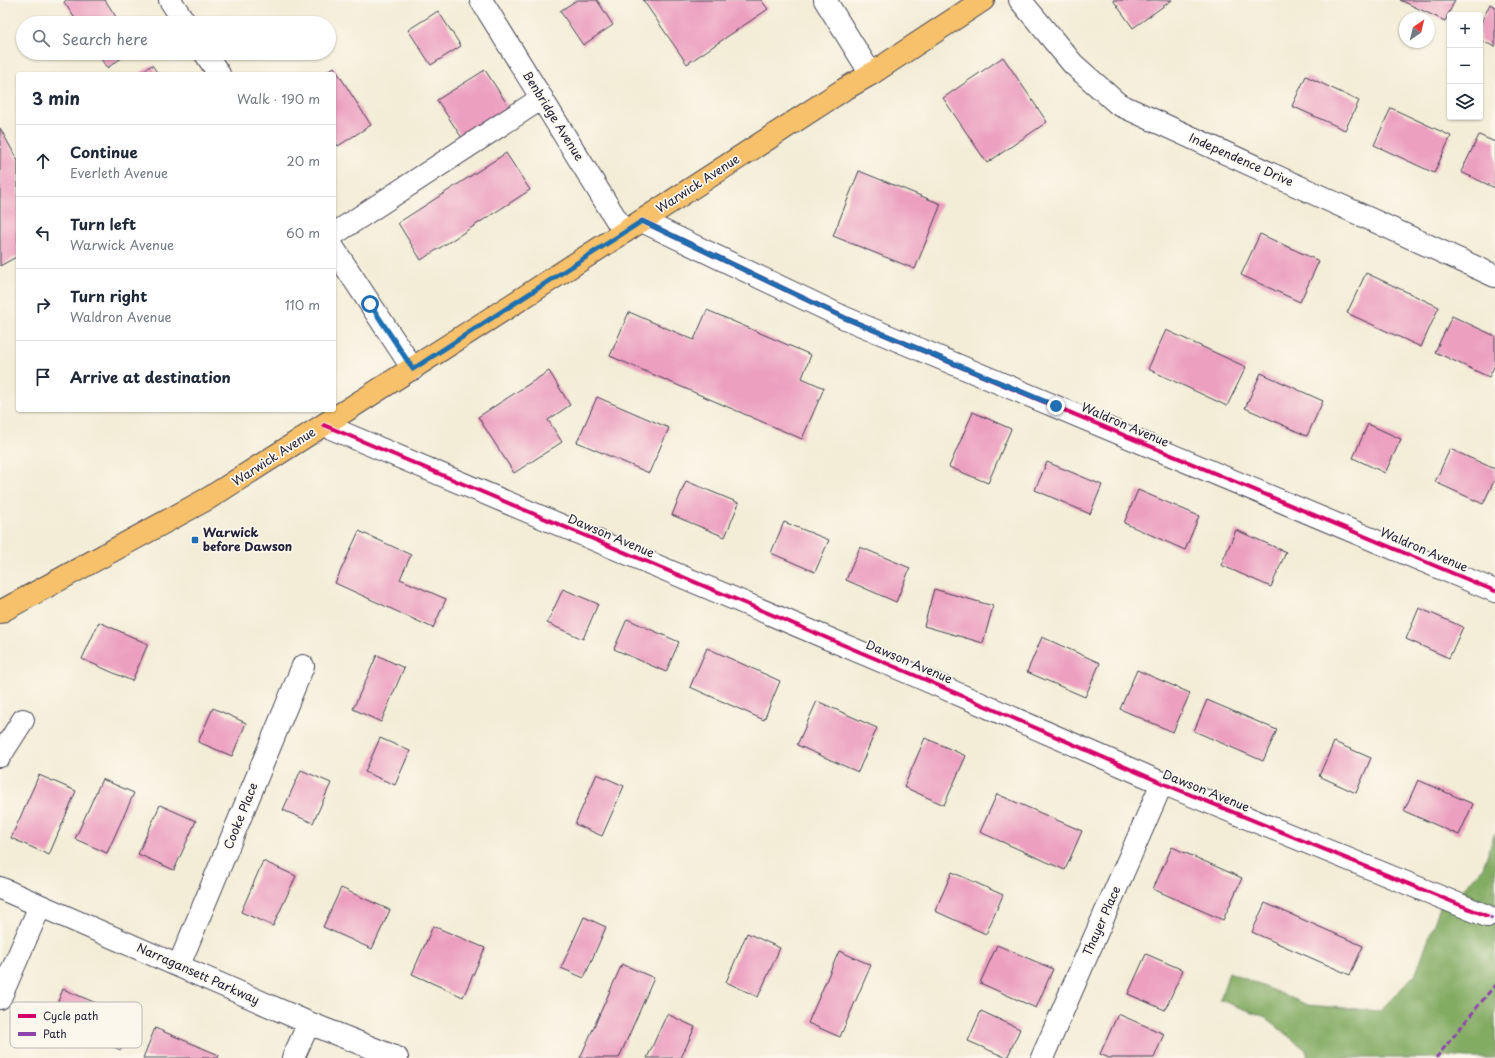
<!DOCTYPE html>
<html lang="en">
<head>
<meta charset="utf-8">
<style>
	:root { --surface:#fff; --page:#f6f6f7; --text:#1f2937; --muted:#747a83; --line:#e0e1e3 }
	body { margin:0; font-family:"Playpen Sans",sans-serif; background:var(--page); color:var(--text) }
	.controls { position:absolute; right:12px; top:12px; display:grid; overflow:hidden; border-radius:4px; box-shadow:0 1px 3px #0004 }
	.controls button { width:36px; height:36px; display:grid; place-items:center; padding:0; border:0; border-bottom:1px solid var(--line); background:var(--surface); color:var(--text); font:20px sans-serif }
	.compass { position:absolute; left:1399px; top:12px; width:36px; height:36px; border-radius:50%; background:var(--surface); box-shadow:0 1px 3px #0004; rotate:35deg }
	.stop { position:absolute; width:12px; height:12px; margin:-9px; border:3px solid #1f6fb2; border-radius:50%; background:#fff }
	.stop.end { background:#1f6fb2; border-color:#fff; box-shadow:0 1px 4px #0008 }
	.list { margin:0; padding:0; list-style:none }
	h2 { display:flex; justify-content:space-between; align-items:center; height:52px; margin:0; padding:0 16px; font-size:17px }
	h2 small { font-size:13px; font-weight:400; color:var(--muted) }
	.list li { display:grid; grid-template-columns:26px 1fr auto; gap:12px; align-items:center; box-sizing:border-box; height:72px; padding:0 16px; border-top:1px solid var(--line) }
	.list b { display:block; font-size:15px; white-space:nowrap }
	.list p { margin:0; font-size:13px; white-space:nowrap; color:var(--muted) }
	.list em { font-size:13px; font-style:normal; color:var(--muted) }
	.icon { flex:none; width:22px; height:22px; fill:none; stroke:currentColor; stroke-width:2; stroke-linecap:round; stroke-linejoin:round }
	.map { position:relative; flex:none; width:1495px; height:1058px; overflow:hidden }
	.search { position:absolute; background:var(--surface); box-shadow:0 1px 3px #0004; left:16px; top:16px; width:320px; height:44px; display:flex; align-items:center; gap:10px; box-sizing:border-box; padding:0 14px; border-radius:22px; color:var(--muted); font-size:15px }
	.panel { position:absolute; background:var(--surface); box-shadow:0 1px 3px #0004; left:16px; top:72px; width:320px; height:340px; border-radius:4px }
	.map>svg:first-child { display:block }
	.forest { fill:#83ac63; stroke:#52674f }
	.building { fill:#ec9fbf }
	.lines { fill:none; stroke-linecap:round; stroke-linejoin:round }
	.minor-casing { stroke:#414052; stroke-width:24 }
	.major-casing { stroke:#414052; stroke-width:24 }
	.minor { stroke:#fff; stroke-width:22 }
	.major { stroke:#f6c16b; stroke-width:22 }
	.quiet { stroke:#8e44ad; stroke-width:3; stroke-dasharray:6 3; stroke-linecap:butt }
	.cycleway-casing { stroke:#fbf7ec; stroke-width:6 }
	.cycleway { stroke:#d6006c; stroke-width:4 }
	.route { stroke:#1f6fb2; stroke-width:5 }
	.poi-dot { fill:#1f6fb2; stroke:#fbf7ec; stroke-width:1.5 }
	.labels { text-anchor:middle; stroke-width:3.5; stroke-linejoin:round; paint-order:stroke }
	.street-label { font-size:12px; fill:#22223b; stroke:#fbf7ec }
	.poi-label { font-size:12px; font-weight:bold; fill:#22223b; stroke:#fbf7ec; text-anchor:start }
	.key { fill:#fbf7ec; stroke:#bab7b7; stroke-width:1 }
	.key-label { font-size:11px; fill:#22223b }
</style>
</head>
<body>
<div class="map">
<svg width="1495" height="1058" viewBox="0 0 1495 1058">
	<rect width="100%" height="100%" fill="#fbf7ec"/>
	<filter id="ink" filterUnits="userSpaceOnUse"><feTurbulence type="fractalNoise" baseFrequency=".025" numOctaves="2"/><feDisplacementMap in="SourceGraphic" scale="8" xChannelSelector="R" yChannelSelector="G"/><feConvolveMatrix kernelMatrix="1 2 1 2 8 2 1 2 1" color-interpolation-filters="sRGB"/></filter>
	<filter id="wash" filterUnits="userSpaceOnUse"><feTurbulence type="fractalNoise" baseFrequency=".012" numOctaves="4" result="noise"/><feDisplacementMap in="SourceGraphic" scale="16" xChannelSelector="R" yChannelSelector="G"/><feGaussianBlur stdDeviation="0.9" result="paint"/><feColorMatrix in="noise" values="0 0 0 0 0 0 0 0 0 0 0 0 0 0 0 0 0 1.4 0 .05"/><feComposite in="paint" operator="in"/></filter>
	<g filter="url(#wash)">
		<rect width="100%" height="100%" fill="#f3edd7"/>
		<path class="forest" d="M1495,833V1058H1468L1446,1056L1441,1058H1308L1306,1050L1263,1016L1220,1000L1229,972L1308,1005L1380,1011L1416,973L1442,901L1459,893L1483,867Z"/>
		<g id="blocks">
			<path class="building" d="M66,0H105L120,23H78L64,2Z
				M577,0H597L613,25L583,45L560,11Z
				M643,0H761L768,9L687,64Z
				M1113,0H1172L1133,28Z
				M1400,0H1455L1445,21Z
				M1490,4L1495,7V47L1480,40V25Z
				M438,11L461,46L431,65L408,30Z
				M97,53H129L107,68Z
				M1003,57L1047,122L987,163L943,98Z
				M152,65L158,74H138Z
				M334,67L371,125L338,146L334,139V74H324Z
				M485,70L509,107L462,138L437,100Z
				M1306,76L1359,101L1345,130L1292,106Z
				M1391,108L1451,136L1434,173L1374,145Z
				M0,128L18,161V256L0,266Z
				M1479,135L1495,142V188L1461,172Z
				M506,153L530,190L421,260L398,223Z
				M859,171L941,204L915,269L833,236Z
				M1260,234L1319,261L1300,302L1241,275Z
				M1366,273L1439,307L1421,347L1347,313Z
				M707,310L811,355L802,378L824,388L802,439L610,356L629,312L694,340Z
				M1452,316L1495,336V365L1489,377L1435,352Z
				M1166,330L1246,367L1227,406L1148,369Z
				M549,371L570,405L548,420L562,442L514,473L478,417Z
				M1261,373L1323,401L1307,436L1245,408Z
				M597,397L669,428L649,473L577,442Z
				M973,412L1011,429L988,483L949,467Z
				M1368,424L1401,439L1385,473L1353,458Z
				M1450,449L1495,469V479L1483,504L1435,482Z
				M1047,462L1102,485L1090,514L1035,490Z
				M686,481L739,503L725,537L672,515Z
				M1138,490L1199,516L1185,550L1124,523Z
				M784,522L829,540L815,572L771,553Z
				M1236,530L1286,552L1271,587L1221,565Z
				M359,531L411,555L400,579L446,599L433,628L335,583Z
				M860,547L910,568L896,602L846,580Z
				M563,589L598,604L583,639L547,623Z
				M934,589L993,606L983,643L924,626Z
				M1419,608L1463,627L1449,658L1406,639Z
				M627,619L679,642L666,672L614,649Z
				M99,622L148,644L132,681L82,659Z
				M1042,637L1100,663L1085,697L1027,672Z
				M707,648L780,681L764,720L690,687Z
				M377,655L404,668L381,722L353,709Z
				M1137,670L1190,693L1173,732L1120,709Z
				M1207,700L1277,730L1263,761L1194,731Z
				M817,701L877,728L858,772L797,745Z
				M213,708L246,723L232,756L198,742Z
				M380,738L410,751L395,785L365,772Z
				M925,738L966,756L944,805L904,787Z
				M1334,742L1371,758L1356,793L1319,776Z
				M301,770L331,783L313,823L283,810Z
				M597,774L624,786L602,836L575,824Z
				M39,775L76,791L49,855L11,838Z
				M102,779L134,793L107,853L75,839Z
				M1418,780L1473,804L1459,835L1404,811Z
				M997,794L1082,831L1065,870L980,832Z
				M160,805L196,821L174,870L138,854Z
				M1172,847L1242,878L1223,920L1153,889Z
				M263,861L296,876L273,926L241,912Z
				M952,872L1003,895L986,934L935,911Z
				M341,888L390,910L372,949L323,927Z
				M1265,903L1363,946L1350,975L1252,932Z
				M584,917L606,927L584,978L561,968Z
				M433,926L485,948L463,997L412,974Z
				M747,933L780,948L758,997L726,982Z
				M997,945L1053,969L1036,1008L980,983Z
				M839,951L871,965L840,1037L808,1023Z
				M1146,954L1183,970L1165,1010L1128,994Z
				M622,964L654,978L619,1058H580Z
				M63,989L134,1019L121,1050L50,1021Z
				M981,1011L1020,1029L1007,1058L968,1041Z
				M667,1014L695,1027L681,1058H647Z
				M1118,1014L1164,1034L1154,1058H1109L1100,1054Z
				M155,1028L219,1055L218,1058H143Z"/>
		</g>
	</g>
	<g filter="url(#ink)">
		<use href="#blocks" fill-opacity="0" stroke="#414052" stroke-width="1"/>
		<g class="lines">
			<g class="minor-casing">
				<path id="minor" d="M170,0L185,23
					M481,0L624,232
					M825,0L871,74
					M1020,0L1073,64L1118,104L1495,276
					M205,53L219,74
					M642,221L845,318L1495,591
					M334,234L542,98
					M334,249L413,369
					M324,425L919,677L1162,783L1487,916
					M0,756L23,720
					M0,888L309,1023L397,1058
					M179,965L303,666
					M0,998L40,906
					M293,1058L309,1023
					M1042,1058L1162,783"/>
			</g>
			<g class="major-casing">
				<path id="major" d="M0,612L209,498L521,299L843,90L871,74L983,0"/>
			</g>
			<use href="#minor" class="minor"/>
			<use href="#major" class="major"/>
			<path class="quiet" d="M1487,916L1495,919
				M1436,1058L1495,985"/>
			<g class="cycleway-casing">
				<path id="cycleway" d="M642,221L845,318L1495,591
					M324,425L919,677L1162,783L1487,916"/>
			</g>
			<use href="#cycleway" class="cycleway"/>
		</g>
	</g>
	<g class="lines" filter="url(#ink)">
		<path class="route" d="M370,304L413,369L642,221L845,318L1056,406"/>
	</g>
	<rect class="poi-dot" x="191" y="536" width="8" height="8" rx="2"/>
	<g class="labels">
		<g class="street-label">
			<text transform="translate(553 116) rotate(58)" y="4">Benbridge Avenue</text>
			<text transform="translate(1241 160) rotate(24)" y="4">Independence Drive</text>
			<text transform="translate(698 184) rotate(-33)" y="4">Warwick Avenue</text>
			<text transform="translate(1125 425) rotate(23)" y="4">Waldron Avenue</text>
			<text transform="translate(274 457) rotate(-33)" y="4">Warwick Avenue</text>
			<text transform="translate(611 536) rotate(23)" y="4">Dawson Avenue</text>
			<text transform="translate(1424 550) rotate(23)" y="4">Waldron Avenue</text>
			<text transform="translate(909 662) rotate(23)" y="4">Dawson Avenue</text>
			<text transform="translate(1206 791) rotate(22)" y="4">Dawson Avenue</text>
			<text transform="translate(241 816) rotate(-68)" y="4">Cooke Place</text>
			<text transform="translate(1102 921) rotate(-66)" y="4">Thayer Place</text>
			<text transform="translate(198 974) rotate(24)" y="4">Narragansett Parkway</text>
		</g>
		<g class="poi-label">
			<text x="203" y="537">Warwick<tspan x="203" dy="14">before Dawson</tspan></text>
		</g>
	</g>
	<rect x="10" y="1002" width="132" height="46" rx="6" class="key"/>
	<rect x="18" y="1014" width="18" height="4" fill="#d6006c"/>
	<rect x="18" y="1032" width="18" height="4" fill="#8e44ad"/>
	<g class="key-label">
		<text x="43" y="1020">Cycle path</text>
		<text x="43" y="1038">Path</text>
	</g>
</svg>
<div class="controls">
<button>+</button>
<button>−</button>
<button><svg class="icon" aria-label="layers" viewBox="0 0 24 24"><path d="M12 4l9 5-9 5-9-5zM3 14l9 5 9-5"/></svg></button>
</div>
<svg class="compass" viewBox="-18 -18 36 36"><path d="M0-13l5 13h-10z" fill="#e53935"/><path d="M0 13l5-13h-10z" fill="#747a83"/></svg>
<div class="stop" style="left:370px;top:304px"></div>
<div class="stop end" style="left:1056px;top:406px"></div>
<div class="search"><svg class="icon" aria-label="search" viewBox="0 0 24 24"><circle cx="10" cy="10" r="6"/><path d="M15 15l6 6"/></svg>Search here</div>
<section class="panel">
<h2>3 min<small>Walk · 190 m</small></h2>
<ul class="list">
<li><svg class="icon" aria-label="ahead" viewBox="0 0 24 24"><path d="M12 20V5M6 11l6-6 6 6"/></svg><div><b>Continue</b><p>Everleth Avenue</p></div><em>20 m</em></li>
<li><svg class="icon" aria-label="left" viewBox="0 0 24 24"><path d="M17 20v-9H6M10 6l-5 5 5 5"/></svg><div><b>Turn left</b><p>Warwick Avenue</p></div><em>60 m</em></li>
<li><svg class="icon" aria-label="right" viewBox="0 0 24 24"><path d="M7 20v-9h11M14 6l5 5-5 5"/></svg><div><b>Turn right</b><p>Waldron Avenue</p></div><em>110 m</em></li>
<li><svg class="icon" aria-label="arrive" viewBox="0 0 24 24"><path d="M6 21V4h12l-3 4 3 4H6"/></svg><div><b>Arrive at destination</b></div></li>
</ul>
</section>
</div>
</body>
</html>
